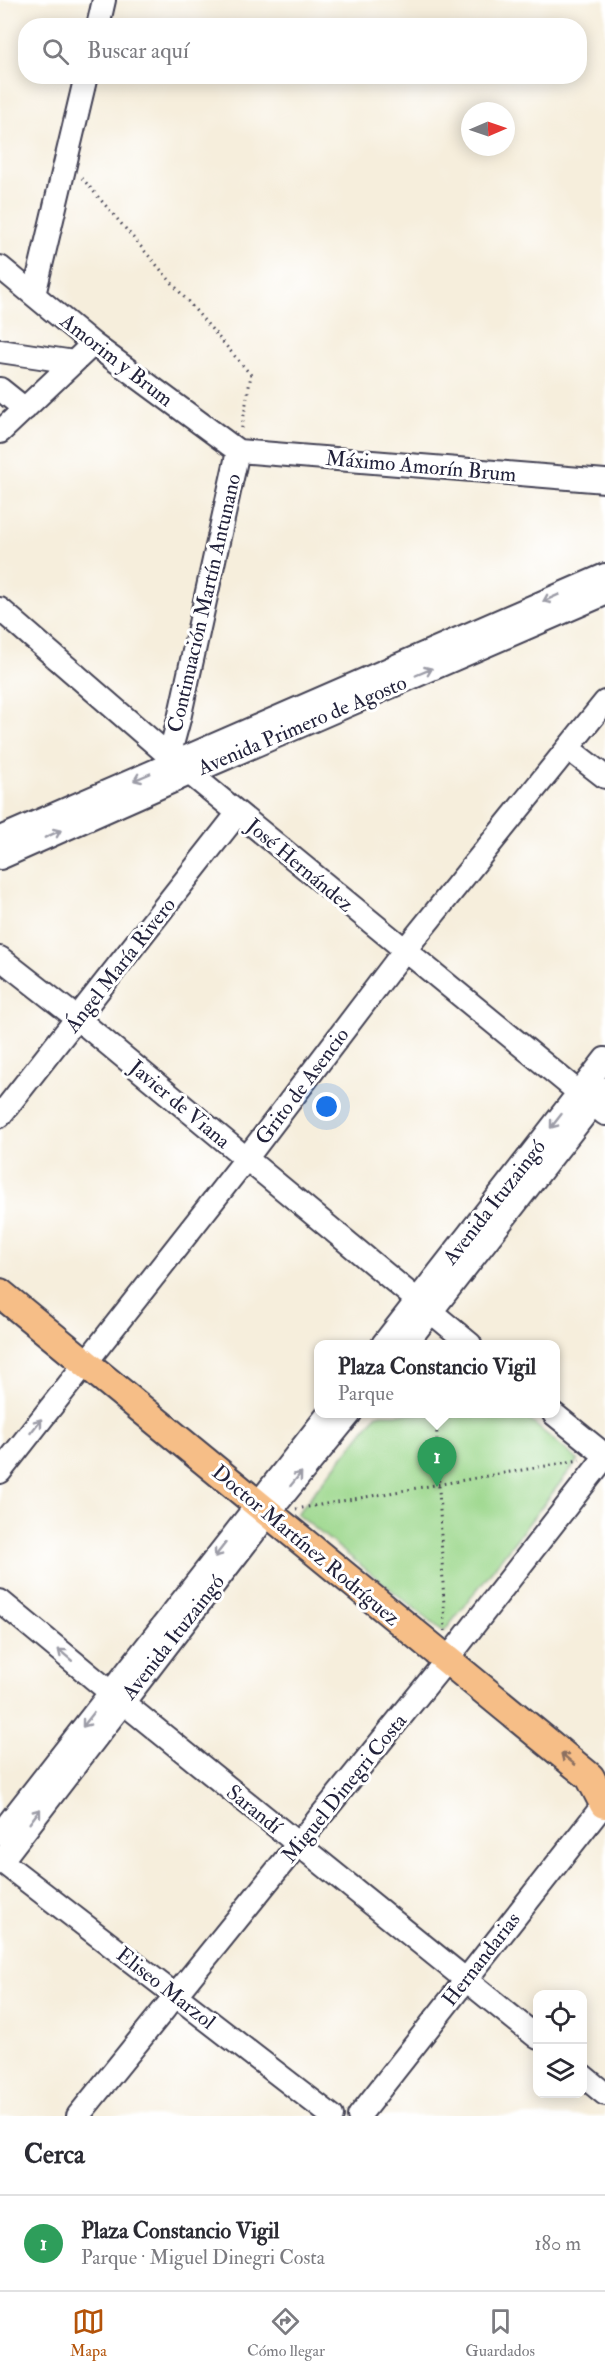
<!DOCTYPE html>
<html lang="es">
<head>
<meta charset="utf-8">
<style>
	:root { --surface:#fff; --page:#f7f7f7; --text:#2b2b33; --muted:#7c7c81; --line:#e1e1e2; --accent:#b45309 }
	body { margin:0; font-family:"IM FELL Double Pica",serif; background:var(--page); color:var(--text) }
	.controls { position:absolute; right:18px; bottom:18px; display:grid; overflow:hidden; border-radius:12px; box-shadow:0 3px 15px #0003 }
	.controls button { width:54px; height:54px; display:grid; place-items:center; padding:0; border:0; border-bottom:2px solid var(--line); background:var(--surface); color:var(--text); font:30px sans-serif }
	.compass { position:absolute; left:461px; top:102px; width:54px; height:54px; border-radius:50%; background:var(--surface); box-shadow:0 3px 15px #0003; rotate:88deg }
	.you { position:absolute; left:327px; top:1107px; width:21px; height:21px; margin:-15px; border:4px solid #fff; border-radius:50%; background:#1a73e8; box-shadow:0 0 0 9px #1a73e833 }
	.badge { display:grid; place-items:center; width:39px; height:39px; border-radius:50%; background:var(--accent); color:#fff; font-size:20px; font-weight:700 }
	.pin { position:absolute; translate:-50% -50px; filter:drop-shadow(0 2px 3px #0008) }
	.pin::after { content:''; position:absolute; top:32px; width:21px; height:18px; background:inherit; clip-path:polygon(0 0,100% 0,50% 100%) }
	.popup { position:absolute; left:314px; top:1340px; width:246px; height:78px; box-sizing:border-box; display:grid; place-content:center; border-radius:12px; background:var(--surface); filter:drop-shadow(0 2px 4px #0005); font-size:20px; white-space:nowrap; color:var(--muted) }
	.popup b { font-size:22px; color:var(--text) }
	.popup::after { content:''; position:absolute; left:50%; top:100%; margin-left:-12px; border:12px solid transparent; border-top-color:var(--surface) }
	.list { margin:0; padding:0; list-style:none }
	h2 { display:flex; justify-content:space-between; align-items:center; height:78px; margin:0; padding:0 24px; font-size:26px }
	h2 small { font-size:20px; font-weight:400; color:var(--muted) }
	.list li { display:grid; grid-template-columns:39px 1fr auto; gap:18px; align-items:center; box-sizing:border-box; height:96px; padding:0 24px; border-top:2px solid var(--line) }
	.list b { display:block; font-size:22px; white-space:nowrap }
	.list p { margin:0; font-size:20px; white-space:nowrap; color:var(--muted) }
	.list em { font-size:20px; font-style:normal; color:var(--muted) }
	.icon { flex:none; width:33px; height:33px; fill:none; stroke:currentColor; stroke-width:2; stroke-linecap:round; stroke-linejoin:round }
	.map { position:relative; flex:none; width:605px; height:2116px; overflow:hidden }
	.search { position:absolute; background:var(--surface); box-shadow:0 3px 15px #0003; left:18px; right:18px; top:18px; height:66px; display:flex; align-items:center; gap:15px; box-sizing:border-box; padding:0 21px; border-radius:24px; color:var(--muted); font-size:22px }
	.sheet { height:174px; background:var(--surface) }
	nav { display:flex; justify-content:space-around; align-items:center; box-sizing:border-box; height:84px; border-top:2px solid var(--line); background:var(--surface); font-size:16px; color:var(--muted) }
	nav a { display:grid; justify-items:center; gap:3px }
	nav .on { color:var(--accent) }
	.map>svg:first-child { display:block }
	.green { fill:#9bd78b; stroke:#5e7c63; stroke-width:1.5 }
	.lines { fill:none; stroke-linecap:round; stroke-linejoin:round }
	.minor-casing { stroke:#424153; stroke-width:26 }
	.major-casing { stroke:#424153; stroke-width:32 }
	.path { stroke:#424153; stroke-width:3; stroke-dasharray:1.5 4.5; stroke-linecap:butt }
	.minor { stroke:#fff; stroke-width:22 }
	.major { stroke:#f6be87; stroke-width:28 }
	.oneway { stroke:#9c9ca7 }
	.oneway2 { stroke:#8c7061 }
	.labels { text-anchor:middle; stroke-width:6; stroke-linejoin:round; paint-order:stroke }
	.street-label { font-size:21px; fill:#22223b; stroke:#fff }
</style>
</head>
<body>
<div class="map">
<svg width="605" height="2116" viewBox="0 0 605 2116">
	<rect width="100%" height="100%" fill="#fff"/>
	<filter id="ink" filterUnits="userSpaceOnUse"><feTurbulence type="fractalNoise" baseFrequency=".0167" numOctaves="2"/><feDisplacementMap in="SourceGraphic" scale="12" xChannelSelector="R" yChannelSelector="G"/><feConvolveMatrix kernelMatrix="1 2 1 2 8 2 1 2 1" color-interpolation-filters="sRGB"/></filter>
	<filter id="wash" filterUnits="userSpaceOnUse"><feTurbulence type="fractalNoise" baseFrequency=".008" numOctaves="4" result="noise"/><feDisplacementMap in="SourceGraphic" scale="24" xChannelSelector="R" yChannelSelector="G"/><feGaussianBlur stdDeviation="1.35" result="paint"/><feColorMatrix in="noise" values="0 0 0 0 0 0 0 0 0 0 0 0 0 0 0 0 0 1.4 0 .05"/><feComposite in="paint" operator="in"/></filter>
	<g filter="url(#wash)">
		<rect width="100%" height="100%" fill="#f6eedc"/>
		<path class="green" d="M377,1414H522L578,1460L444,1632L297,1514Z"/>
	</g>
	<g filter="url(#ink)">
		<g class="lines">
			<g class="minor-casing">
				<path id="minor" d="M98,26L104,0
					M0,267L93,344L238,451
					M34,295L86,76
					M0,351L74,362
					M0,389L25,409
					M0,432L93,344
					M238,451L605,481
					M0,609L176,762L605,1114
					M569,749L605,777
					M169,756L179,719L238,451
					M0,838L605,575
					M0,858L189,774L605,594
					M0,958L78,1019L470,1344
					M0,1116L238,813
					M383,1344L605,1059
					M406,1344L605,1089
					M554,1414L605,1455
					M0,1472L246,1159L404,951L605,702
					M0,1601L110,1692L538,2038
					M0,1834L328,1414
					M0,1860L332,2116
					M0,1863L269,1513L350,1414
					M582,2075L605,2094
					M78,2116L446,1661L605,1457
					M359,2116L604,1804"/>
			</g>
			<g class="major-casing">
				<path id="major" d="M0,1293L590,1777L604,1804"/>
			</g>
			<path class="path" d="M82,178L251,375L241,432
				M436,1414L445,1631
				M296,1509L580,1460"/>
			<use href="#minor" class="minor"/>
			<use href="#major" class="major"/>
		</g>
		<defs><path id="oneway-shaft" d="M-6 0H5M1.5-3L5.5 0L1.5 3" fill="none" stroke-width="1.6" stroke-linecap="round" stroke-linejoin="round" transform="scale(1.5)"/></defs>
		<g class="oneway">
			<use href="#oneway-shaft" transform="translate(551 598) rotate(156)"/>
			<use href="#oneway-shaft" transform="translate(424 672) rotate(-23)"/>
			<use href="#oneway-shaft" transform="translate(142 777) rotate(157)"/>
			<use href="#oneway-shaft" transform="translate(53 834) rotate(-24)"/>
			<use href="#oneway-shaft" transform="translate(556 1121) rotate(128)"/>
			<use href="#oneway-shaft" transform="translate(36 1426) rotate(-52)"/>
			<use href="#oneway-shaft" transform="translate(296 1479) rotate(-51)"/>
			<use href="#oneway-shaft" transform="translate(220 1550) rotate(128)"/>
			<use href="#oneway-shaft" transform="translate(65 1655) rotate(-140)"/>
			<use href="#oneway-shaft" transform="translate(88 1720) rotate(128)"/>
			<use href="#oneway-shaft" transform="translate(35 1816) rotate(-53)"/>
		</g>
		<use class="oneway2" href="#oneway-shaft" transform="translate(568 1759) rotate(-141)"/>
	</g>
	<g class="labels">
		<g class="street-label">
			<text transform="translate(117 360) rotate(38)" y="7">Amorim y Brum</text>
			<text transform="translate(421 466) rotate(5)" y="7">Máximo Amorín Brum</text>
			<text transform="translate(204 603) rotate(-77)" y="7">Continuación Martín Antunano</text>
			<text transform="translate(302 725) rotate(-23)" y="7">Avenida Primero de Agosto</text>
			<text transform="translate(300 865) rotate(40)" y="7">José Hernández</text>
			<text transform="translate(120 965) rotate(-52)" y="7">Ángel María Rivero</text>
			<text transform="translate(302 1086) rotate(-53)" y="7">Grito de Asencio</text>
			<text transform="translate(180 1104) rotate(40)" y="7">Javier de Viana</text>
			<text transform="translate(494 1202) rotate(-52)" y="7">Avenida Ituzaingó</text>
			<text transform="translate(306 1545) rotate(40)" y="7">Doctor Martínez Rodríguez</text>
			<text transform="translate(173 1637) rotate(-52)" y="7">Avenida Ituzaingó</text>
			<text transform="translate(344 1788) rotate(-51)" y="7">Miguel Dinegri Costa</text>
			<text transform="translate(254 1809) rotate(39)" y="7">Sarandí</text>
			<text transform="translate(481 1959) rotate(-52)" y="7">Hernandarias</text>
			<text transform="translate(166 1988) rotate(38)" y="7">Eliseo Marzol</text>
		</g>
	</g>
</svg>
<div class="controls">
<button><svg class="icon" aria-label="locate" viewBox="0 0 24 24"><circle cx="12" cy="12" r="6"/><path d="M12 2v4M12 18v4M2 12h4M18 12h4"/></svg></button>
<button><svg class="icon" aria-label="layers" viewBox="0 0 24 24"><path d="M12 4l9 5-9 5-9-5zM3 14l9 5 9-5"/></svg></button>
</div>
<svg class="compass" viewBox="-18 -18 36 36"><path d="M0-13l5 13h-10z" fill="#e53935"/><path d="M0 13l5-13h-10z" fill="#7c7c81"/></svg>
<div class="you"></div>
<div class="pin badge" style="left:437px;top:1487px;background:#2e9e5b">1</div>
<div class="popup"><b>Plaza Constancio Vigil</b>Parque</div>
<div class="search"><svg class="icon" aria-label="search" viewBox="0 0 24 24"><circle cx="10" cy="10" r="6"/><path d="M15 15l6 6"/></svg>Buscar aquí</div>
</div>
<section class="sheet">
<h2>Cerca<small></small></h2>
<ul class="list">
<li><span class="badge" style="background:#2e9e5b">1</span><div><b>Plaza Constancio Vigil</b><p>Parque · Miguel Dinegri Costa</p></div><em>180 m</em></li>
</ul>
</section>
<nav>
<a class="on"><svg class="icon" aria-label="map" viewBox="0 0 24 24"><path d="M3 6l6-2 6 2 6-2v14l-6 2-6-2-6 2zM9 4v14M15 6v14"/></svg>Mapa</a>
<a><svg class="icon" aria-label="directions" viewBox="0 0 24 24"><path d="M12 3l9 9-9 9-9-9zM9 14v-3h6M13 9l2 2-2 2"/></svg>Cómo llegar</a>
<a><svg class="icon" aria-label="saved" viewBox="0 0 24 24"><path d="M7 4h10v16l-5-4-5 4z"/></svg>Guardados</a>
</nav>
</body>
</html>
